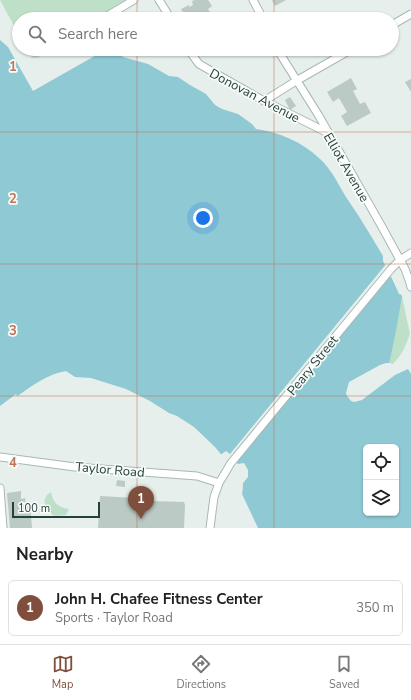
<!DOCTYPE html>
<html lang="en">
<head>
<meta charset="utf-8">
<style>
	:root { --surface:#fff; --page:#f6f6f6; --text:#222; --muted:#767676; --line:#e0e0e0; --accent:#804e3d }
	body { margin:0; font-family:"Nunito Sans",sans-serif; background:var(--page); color:var(--text) }
	.controls { position:absolute; right:12px; bottom:12px; display:grid; overflow:hidden; border-radius:6px; box-shadow:0 1px 3px #0004 }
	.controls button { width:36px; height:36px; display:grid; place-items:center; padding:0; border:0; border-bottom:1px solid var(--line); background:var(--surface); color:var(--text); font:20px sans-serif }
	.scale { position:absolute; left:12px; bottom:10px; width:88px; box-sizing:border-box; padding-left:4px; border:2px solid #24423a; border-top:0; font-size:11px; line-height:14px; white-space:nowrap; color:#24423a; -webkit-text-stroke:3px #f7fbf9; paint-order:stroke }
	.you { position:absolute; left:203px; top:218px; width:14px; height:14px; margin:-10px; border:3px solid #fff; border-radius:50%; background:#1a73e8; box-shadow:0 0 0 6px #1a73e833 }
	.badge { display:grid; place-items:center; width:26px; height:26px; border-radius:50%; background:var(--accent); color:#fff; font-size:13px; font-weight:700 }
	.pin { position:absolute; translate:-50% -33px; filter:drop-shadow(0 1px 2px #0008) }
	.pin::after { content:''; position:absolute; top:21px; width:14px; height:12px; background:inherit; clip-path:polygon(0 0,100% 0,50% 100%) }
	.list { margin:0; padding:0; list-style:none }
	h2 { display:flex; justify-content:space-between; align-items:center; height:52px; margin:0; padding:0 16px; font-size:17px }
	h2 small { font-size:13px; font-weight:400; color:var(--muted) }
	.list li { display:grid; grid-template-columns:26px 1fr auto; gap:12px; align-items:center; box-sizing:border-box; height:56px; margin:0 8px 8px; padding:0 8px; border:1px solid var(--line); border-radius:6px }
	.list b { display:block; font-size:15px; white-space:nowrap }
	.list p { margin:0; font-size:13px; white-space:nowrap; color:var(--muted) }
	.list em { font-size:13px; font-style:normal; color:var(--muted) }
	.icon { flex:none; width:22px; height:22px; fill:none; stroke:currentColor; stroke-width:2; stroke-linecap:round; stroke-linejoin:round }
	.map { position:relative; flex:none; width:411px; height:528px; overflow:hidden }
	.search { position:absolute; background:var(--surface); box-shadow:0 1px 3px #0004; left:12px; right:12px; top:12px; height:44px; display:flex; align-items:center; gap:10px; box-sizing:border-box; padding:0 14px; border-radius:22px; color:var(--muted); font-size:15px }
	.sheet { height:116px; background:var(--surface) }
	nav { display:flex; justify-content:space-around; align-items:center; box-sizing:border-box; height:56px; border-top:1px solid var(--line); background:var(--surface); font-size:11px; color:var(--muted) }
	nav a { display:grid; justify-items:center; gap:2px }
	nav .on { color:var(--accent) }
	.map>svg:first-child { display:block }
	.green { fill:#bfe0c8 }
	.water { fill:#8ec9d4; fill-rule:evenodd }
	.pier { fill:#e6efeb }
	.building { fill:#bbcac4 }
	.lines { fill:none; stroke-linecap:round; stroke-linejoin:round }
	.minor-casing { stroke:#a8b8b2; stroke-width:9 }
	.minor { stroke:#fff; stroke-width:7 }
	.grid { fill:none; stroke:#c07456; stroke-width:1; stroke-opacity:0.55 }
	.labels { text-anchor:middle; stroke-width:3.5; stroke-linejoin:round; paint-order:stroke }
	.street-label { font-size:13px; fill:#24423a; stroke:#f7fbf9 }
	.grid-label { font-size:13px; text-anchor:middle; font-weight:bold; fill:#c07456; stroke:#f7fbf9; stroke-width:3.5; stroke-linejoin:round; paint-order:stroke }
</style>
</head>
<body>
<div class="map">
<svg width="411" height="528" viewBox="0 0 411 528">
	<rect width="100%" height="100%" fill="#e6efeb"/>
	<path class="green" d="M0,0H125L94,19H19V35Z
		M27,49H53L37,58H32Z
		M395,288L402,296L410,334L404,349L399,357L393,364L386,363Z
		M51,492C53,503 58,507 69,509L66,515L55,516C46,511 39,499 51,492Z"/>
	<path class="water" d="M0,40L8,47L33,91L107,49H113L123,57L148,64L169,76L178,77L190,85L206,94L215,105L222,109L238,114L252,124L256,129C279,132 302,142 319,158C333,170 340,189 350,203C362,220 372,238 383,256V261L399,292L402,296L396,331L389,364L352,389L356,397L373,388L407,367L411,371V528H258L242,494L243,483L245,479V466C236,466 231,458 224,458L215,447L194,427L177,416L169,413L150,401L126,389L91,378L75,377L66,371C41,375 22,395 0,407ZM366,447H396V513H366Z"/>
	<path class="pier" d="M387,263L404,295L399,294L391,276L388,278L236,462L238,464L244,463L248,470V477L243,483L242,494H240L241,482L245,470L241,467L235,469L234,465L226,459L223,460L219,456L226,451L230,454Z
		M386,363H391L390,365L386,367L353,390L354,393L358,395L367,390L400,366L408,365L411,367V374L408,369L395,375L362,400L354,402L351,401L347,396L346,393L349,382L380,365Z
		M93,380L112,385L129,391L145,400L149,402L126,391Z
		M16,394L18,398L0,409V406Z"/>
	<path class="building" d="M195,0H208L212,6L208,9L212,16L206,19H192L191,17L187,19L181,9L189,5V7L193,5L192,1Z
		M272,0H286L275,6Z
		M351,78L357,89L353,91L360,104L365,102L371,113L347,126L341,116L347,112L339,98L333,102L327,92Z
		M411,79V92L405,82Z
		M290,97L296,106L290,110L285,100Z
		M117,480L125,481V487L116,486Z
		M21,491V499L25,498L26,505L30,504L32,528H10L7,493Z
		M100,496L135,498L134,505L150,506V501L184,502L185,505L184,528H98Z"/>
	<g class="lines">
		<g class="minor-casing">
			<path id="minor" d="M159,0L171,19
				M253,0L263,19
				M102,19L134,0
				M392,25L411,14
				M188,49L199,64L264,101L328,133
				M277,49L319,116L382,227L405,269L409,280L411,287
				M264,101L296,81L352,49
				M0,457L75,467L197,476L219,483
				M0,488L3,528
				M210,528L214,497L219,483L231,463L391,269L400,260L411,253"/>
		</g>
		<use href="#minor" class="minor"/>
	</g>
	<path class="grid" d="M137,0V19M274,0V19M137,49V528M274,49V528M0,132H411M0,264H411M0,396H411"/>
	<g class="labels">
		<g class="street-label">
			<text transform="translate(255 95) rotate(28)" y="5">Donovan Avenue</text>
			<text transform="translate(347 167) rotate(60)" y="5">Elliot Avenue</text>
			<text transform="translate(312 365) rotate(-51)" y="5">Peary Street</text>
			<text transform="translate(110 469) rotate(5)" y="5">Taylor Road</text>
		</g>
	</g>
	<g class="grid-label">
		<text x="13" y="71">1</text>
		<text x="13" y="203">2</text>
		<text x="13" y="335">3</text>
		<text x="13" y="467">4</text>
	</g>
</svg>
<div class="controls">
<button><svg class="icon" aria-label="locate" viewBox="0 0 24 24"><circle cx="12" cy="12" r="6"/><path d="M12 2v4M12 18v4M2 12h4M18 12h4"/></svg></button>
<button><svg class="icon" aria-label="layers" viewBox="0 0 24 24"><path d="M12 4l9 5-9 5-9-5zM3 14l9 5 9-5"/></svg></button>
</div>
<div class="scale">100 m</div>
<div class="you"></div>
<div class="pin badge" style="left:141px;top:519px">1</div>
<div class="search"><svg class="icon" aria-label="search" viewBox="0 0 24 24"><circle cx="10" cy="10" r="6"/><path d="M15 15l6 6"/></svg>Search here</div>
</div>
<section class="sheet">
<h2>Nearby<small></small></h2>
<ul class="list">
<li><span class="badge">1</span><div><b>John H. Chafee Fitness Center</b><p>Sports · Taylor Road</p></div><em>350 m</em></li>
</ul>
</section>
<nav>
<a class="on"><svg class="icon" aria-label="map" viewBox="0 0 24 24"><path d="M3 6l6-2 6 2 6-2v14l-6 2-6-2-6 2zM9 4v14M15 6v14"/></svg>Map</a>
<a><svg class="icon" aria-label="directions" viewBox="0 0 24 24"><path d="M12 3l9 9-9 9-9-9zM9 14v-3h6M13 9l2 2-2 2"/></svg>Directions</a>
<a><svg class="icon" aria-label="saved" viewBox="0 0 24 24"><path d="M7 4h10v16l-5-4-5 4z"/></svg>Saved</a>
</nav>
</body>
</html>
